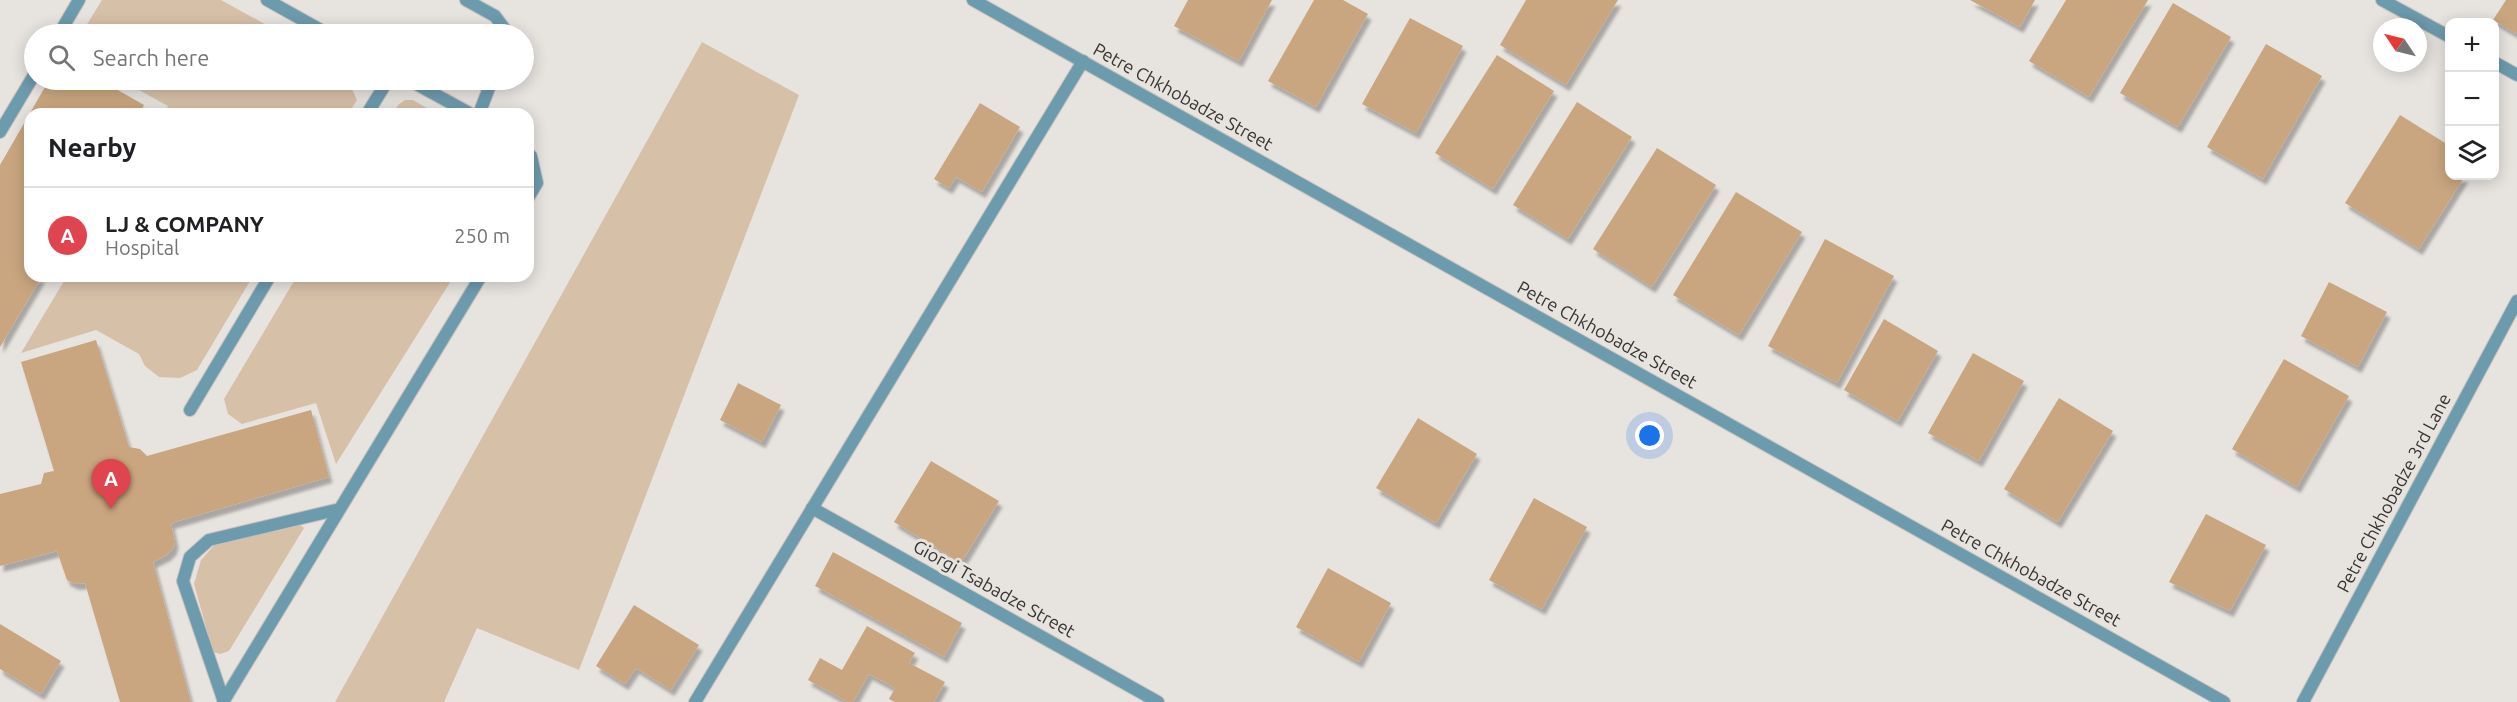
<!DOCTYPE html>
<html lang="en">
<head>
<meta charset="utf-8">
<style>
	:root { --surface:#fff; --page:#f6f6f6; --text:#202124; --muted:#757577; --line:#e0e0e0; --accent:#db2777 }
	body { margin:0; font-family:Ubuntu,sans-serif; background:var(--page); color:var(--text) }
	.controls { position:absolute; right:18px; top:18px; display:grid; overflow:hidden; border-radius:12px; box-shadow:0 3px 15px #0003 }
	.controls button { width:54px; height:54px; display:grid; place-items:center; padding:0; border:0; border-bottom:2px solid var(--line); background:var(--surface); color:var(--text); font:30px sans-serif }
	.compass { position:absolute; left:2373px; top:18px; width:54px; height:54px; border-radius:50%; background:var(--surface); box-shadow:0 3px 15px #0003; rotate:305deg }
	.you { position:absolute; left:1650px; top:436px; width:21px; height:21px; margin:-15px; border:4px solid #fff; border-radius:50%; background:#1a73e8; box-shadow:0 0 0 9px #1a73e833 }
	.badge { display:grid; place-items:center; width:39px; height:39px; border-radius:50%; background:var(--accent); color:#fff; font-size:20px; font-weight:700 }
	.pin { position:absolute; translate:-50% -50px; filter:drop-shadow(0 2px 3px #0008) }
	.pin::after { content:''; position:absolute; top:32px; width:21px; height:18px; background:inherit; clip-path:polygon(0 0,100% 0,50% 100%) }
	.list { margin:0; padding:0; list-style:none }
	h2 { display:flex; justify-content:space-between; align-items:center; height:78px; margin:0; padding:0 24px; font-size:26px }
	h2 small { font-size:20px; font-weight:400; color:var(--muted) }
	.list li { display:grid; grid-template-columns:39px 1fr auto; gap:18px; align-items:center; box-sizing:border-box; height:96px; padding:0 24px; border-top:2px solid var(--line) }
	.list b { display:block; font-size:22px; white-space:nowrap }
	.list p { margin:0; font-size:20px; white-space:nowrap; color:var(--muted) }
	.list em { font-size:20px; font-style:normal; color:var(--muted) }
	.icon { flex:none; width:33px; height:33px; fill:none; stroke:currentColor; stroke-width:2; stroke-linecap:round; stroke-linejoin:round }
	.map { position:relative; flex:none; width:2517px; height:702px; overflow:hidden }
	.search { position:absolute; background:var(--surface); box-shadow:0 3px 15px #0003; left:24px; top:24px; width:510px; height:66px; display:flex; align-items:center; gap:15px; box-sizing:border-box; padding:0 21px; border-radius:33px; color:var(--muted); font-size:22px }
	.panel { position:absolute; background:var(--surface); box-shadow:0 3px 15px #0003; left:24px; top:108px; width:510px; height:174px; border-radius:18px }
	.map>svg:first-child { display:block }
	.green { fill:#d7c0a8 }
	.building { fill:#c9a67f; filter:url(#shadow) }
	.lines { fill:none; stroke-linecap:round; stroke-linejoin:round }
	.service-casing { stroke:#c4c0bd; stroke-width:14 }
	.minor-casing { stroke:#c4c0bd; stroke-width:14 }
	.tertiary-casing { stroke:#c4c0bd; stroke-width:14 }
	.service { stroke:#6d9bae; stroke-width:12 }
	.minor { stroke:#6d9bae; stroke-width:12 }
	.tertiary { stroke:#6d9bae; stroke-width:12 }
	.labels { text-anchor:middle; stroke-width:6; stroke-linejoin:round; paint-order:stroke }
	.street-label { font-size:18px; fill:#363433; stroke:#e7e3df }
</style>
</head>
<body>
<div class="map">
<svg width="2517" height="702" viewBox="0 0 2517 702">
	<defs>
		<filter id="shadow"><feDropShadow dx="3.5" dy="6" stdDeviation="1.5" flood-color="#0004"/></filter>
	</defs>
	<rect width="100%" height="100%" fill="#e7e3df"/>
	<path class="green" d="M102,0H221L283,34H81Z
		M702,42L799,95L579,670L477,628L444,702H335Z
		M121,80H348L357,100L348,114H163L168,106Z
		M405,100H413L437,114H393L398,105Z
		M67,276H253L197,370L180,378L159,377L145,366L139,354L96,330L21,353Z
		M297,276H454L336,464L316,403L242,424L228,414L224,399Z
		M299,524L304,528L229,651L220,654L213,652L194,584L201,560L216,543Z"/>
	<path class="building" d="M1188,0H1272L1239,61L1174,26Z
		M1314,0H1343L1368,14L1316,107L1268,81Z
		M1526,0H1618L1566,85L1500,45Z
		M1970,0H2035L2020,27Z
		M2066,0H2148L2089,97L2029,61Z
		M2506,0H2517V34L2493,20Z
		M2173,3L2231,37L2178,127L2120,93Z
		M1410,18L1463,46L1416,133L1362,104Z
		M2266,44L2322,76L2263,179L2207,147Z
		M1497,55L1554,91L1493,189L1435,153Z
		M49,80H100L144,105L139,114H30V276H42L0,347V165Z
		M1577,102L1632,137L1568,239L1513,205Z
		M980,103L1020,127L982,192L956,177L949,188L934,179Z
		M2400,115L2450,146V176H2465L2419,249L2345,203Z
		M1657,148L1716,185L1652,287L1593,249Z
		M1736,192L1802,232L1739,335L1673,295Z
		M1825,239L1894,276L1837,383L1768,346Z
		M2329,282L2387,312L2358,367L2301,336Z
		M1884,319L1938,351L1898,421L1844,390Z
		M96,340L129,447L140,449L147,456L311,410L329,477L171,523L175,542L173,549L167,555L153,562L191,702H120L85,583L76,584L67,580L57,551L0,566V494L41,484L44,473L54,471L21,362Z
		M1973,353L2024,381L1979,461L1928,433Z
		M2284,359L2349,396L2297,487L2232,449Z
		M738,383L781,405L762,442L720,420Z
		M2059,398L2113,431L2058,522L2004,489Z
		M1418,418L1477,454L1436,523L1376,488Z
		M931,461L999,501L961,563L894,522Z
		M1534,498L1587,527L1542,609L1489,580Z
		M2206,514L2266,545L2230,611L2169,582Z
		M833,552L962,623L944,657L815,586Z
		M1328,568L1391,603L1359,662L1296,627Z
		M634,605L699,645L671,690L636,668L625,684L596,666Z
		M0,624L61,661L41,694L0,669Z
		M867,626L915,653L909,663L945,682L934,702H895L889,699L895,688L869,674L853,702H848L808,680L820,658L842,670Z"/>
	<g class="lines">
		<g class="service-casing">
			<path id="service" d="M267,0L328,34
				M466,0L495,16L506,31L505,34
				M59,34L79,0
				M409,80L471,114
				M367,114L388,80
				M479,114L492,80
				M0,132L34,75
				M528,154L531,156L537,183L528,198
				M190,410L270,276
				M223,702L481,276
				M224,702L183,581L190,557L209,540L340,509"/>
		</g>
		<g class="minor-casing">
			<path id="minor" d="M2382,0L2450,37
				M2494,62L2517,75
				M812,508L1158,702
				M695,702L1083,61"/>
		</g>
		<g class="tertiary-casing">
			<path id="tertiary" d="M973,0L2224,702
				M2303,702L2517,301"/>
		</g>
		<use href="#service" class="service"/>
		<use href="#minor" class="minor"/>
		<use href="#tertiary" class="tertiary"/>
	</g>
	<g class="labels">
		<g class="street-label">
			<text transform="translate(1183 97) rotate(29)" y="6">Petre Chkhobadze Street</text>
			<text transform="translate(1607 335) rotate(29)" y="6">Petre Chkhobadze Street</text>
			<text transform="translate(2394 493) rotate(-62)" y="6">Petre Chkhobadze 3rd Lane</text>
			<text transform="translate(2031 573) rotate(29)" y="6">Petre Chkhobadze Street</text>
			<text transform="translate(994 589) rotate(29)" y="6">Giorgi Tsabadze Street</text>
		</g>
	</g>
</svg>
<div class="controls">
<button>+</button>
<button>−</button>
<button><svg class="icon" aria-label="layers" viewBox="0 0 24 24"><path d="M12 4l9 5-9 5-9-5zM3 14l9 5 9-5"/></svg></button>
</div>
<svg class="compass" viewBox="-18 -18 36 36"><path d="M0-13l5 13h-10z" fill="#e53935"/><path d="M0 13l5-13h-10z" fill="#757577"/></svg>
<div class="you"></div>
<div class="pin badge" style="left:111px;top:509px;background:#e0444e">A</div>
<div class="search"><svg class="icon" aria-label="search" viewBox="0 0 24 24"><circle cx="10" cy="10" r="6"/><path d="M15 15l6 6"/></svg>Search here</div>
<section class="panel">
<h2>Nearby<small></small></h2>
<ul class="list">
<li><span class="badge" style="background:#e0444e">A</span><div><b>LJ &amp; COMPANY</b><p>Hospital</p></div><em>250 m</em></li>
</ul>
</section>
</div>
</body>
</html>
